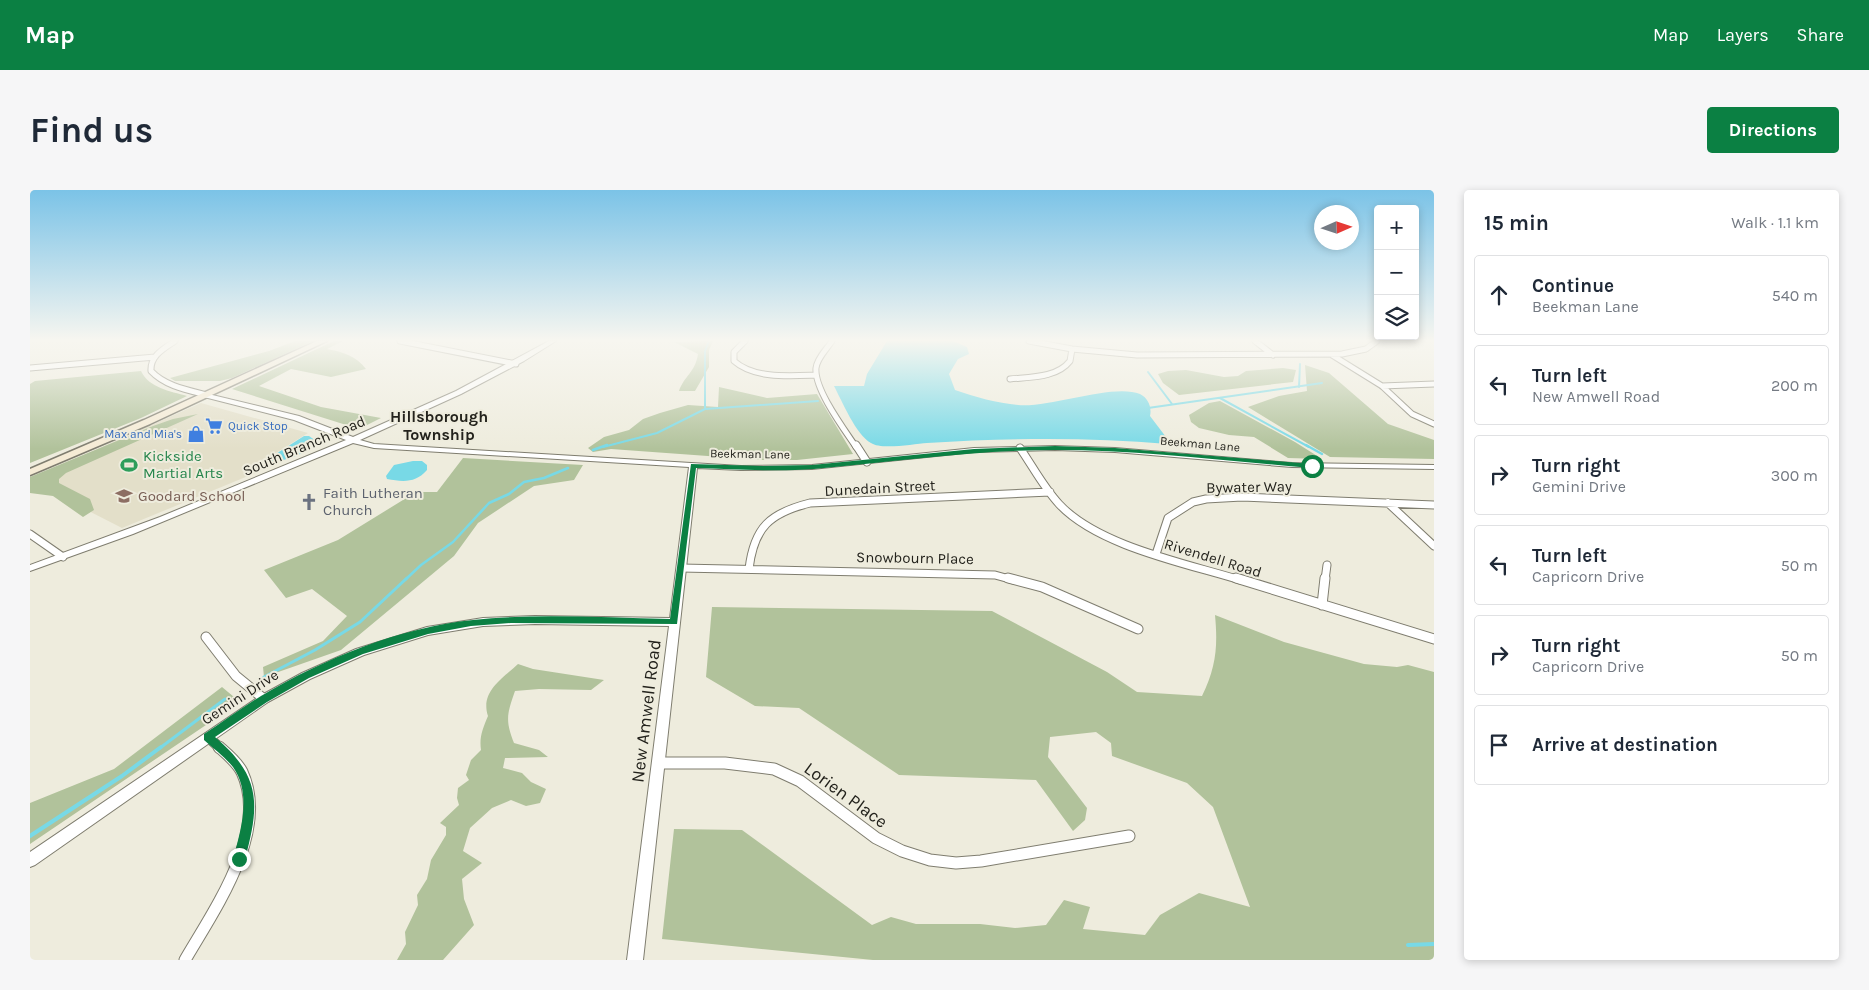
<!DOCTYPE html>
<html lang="en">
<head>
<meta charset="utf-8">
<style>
	:root { --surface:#fff; --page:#f6f6f7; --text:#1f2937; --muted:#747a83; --line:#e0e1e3; --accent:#0b8043 }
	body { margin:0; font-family:Karla,sans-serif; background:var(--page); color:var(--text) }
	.controls { position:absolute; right:15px; top:15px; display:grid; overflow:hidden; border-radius:5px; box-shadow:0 2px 8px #0003 }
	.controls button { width:45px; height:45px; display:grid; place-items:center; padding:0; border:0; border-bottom:1px solid var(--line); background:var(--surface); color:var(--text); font:25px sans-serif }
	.compass { position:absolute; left:1284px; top:15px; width:45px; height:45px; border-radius:50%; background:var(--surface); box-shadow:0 2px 8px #0003; rotate:87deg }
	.stop { position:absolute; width:15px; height:15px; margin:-11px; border:4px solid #0b8043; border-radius:50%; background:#fff }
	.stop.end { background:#0b8043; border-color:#fff; box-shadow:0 1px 5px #0008 }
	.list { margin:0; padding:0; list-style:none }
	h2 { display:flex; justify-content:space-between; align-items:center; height:65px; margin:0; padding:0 20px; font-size:21px }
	h2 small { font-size:16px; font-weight:400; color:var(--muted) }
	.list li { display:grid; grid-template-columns:32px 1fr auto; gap:15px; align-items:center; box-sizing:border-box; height:80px; margin:0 10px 10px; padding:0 10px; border:1px solid var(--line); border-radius:5px }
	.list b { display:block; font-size:19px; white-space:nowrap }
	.list p { margin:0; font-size:16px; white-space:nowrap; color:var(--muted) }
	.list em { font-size:16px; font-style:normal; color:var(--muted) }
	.icon { flex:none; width:28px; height:28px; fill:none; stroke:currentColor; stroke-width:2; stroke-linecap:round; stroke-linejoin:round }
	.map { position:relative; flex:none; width:1404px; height:770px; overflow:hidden; border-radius:5px }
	header { display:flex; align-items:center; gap:30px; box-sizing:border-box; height:70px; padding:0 25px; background:var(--accent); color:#fff }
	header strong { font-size:24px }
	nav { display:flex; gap:28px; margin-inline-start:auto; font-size:18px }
	.intro { display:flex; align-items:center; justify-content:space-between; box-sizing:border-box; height:120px; padding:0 30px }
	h1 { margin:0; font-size:35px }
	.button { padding:12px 22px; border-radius:5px; background:var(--accent); color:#fff; font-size:18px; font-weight:700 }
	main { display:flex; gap:30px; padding:0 30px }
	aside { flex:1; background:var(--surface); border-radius:5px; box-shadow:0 2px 8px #0003 }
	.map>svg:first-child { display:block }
	.built { fill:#e3dfc9 }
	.green { fill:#b1c29b }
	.water { fill:#78d9e6 }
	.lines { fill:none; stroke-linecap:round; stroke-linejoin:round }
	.stream-far3 { stroke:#78d9e6; stroke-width:2 }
	.stream-far2 { stroke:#78d9e6; stroke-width:2.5 }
	.stream-far1 { stroke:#78d9e6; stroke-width:3 }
	.stream { stroke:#78d9e6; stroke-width:4 }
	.minor-far3-casing { stroke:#7f7d6f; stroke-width:7 }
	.minor-far2-casing { stroke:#7f7d6f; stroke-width:9 }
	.minor-far1-casing { stroke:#7f7d6f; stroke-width:11 }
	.minor-casing { stroke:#7f7d6f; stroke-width:13 }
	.tertiary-casing { stroke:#7f7d6f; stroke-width:2 }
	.secondary-casing { stroke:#7f7d6f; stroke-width:3 }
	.minor-far3 { stroke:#fff; stroke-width:5 }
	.minor-far2 { stroke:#fff; stroke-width:7 }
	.minor-far1 { stroke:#fff; stroke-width:9 }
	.minor { stroke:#fff; stroke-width:11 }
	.tertiary { fill:#fff; fill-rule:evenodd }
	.secondary { fill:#f5ebd5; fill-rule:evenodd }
	.route { fill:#0b8043 }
	.labels { text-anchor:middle; stroke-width:4; stroke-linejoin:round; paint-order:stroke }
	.far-shop-label { font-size:12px; fill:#366cbe; stroke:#eeecdd; text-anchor:start }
	.far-street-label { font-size:12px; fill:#23221c; stroke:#eeecdd }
	.street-label { font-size:15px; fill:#23221c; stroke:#eeecdd }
	.leisure-label { font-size:15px; fill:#27864d; stroke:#eeecdd; text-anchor:start }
	.worship-label { font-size:15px; fill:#5b616d; stroke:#eeecdd; text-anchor:start }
	.education-label { font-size:15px; fill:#785e54; stroke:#eeecdd; text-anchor:start }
	.far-district-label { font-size:16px; font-weight:bold; fill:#23221c; stroke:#eeecdd }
	.near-street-label { font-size:18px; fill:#23221c; stroke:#eeecdd }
</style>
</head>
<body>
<header>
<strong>Map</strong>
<nav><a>Map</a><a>Layers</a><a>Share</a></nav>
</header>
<div class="intro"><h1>Find us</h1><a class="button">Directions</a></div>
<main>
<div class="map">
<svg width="1404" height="770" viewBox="0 0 1404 770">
	<rect width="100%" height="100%" fill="#eeecdd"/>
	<path class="built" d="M171,213L278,243L241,266L230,281L92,338L0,291V289Z"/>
	<path class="green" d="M265,151H283L202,188L190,191H145L140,188L239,161Z
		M304,151H313L297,159C313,162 326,166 336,179L301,187L261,179L229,196L291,217L351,228L329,239L202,199Z
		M683,151L679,160V177L665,201H649C654,186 665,183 668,164L644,152Z
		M1275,175L1299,183L1358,234L1404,250V269L1300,267L1218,217L1249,206L1277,201Z
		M1253,178L1266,180L1263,192L1149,205L1133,193L1128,184L1138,181L1156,180L1194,187L1208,186L1216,181Z
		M111,181C119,198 140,201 157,206L111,228L0,273V194L5,191Z
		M689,197L737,208L787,204L823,264L767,270H733L581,259L563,262L558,258L574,247L599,240L613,229L630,223L658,215L688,217Z
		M1190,211L1265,252L1292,269L1258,268L1224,247L1199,245L1169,238L1161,232L1159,225L1179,213Z
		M168,224L36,283L29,289V293L60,309L64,320L53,327L23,306L0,303V287L123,236L143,229Z
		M433,268L553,275L544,290L504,296L448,333L424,366L311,460L234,487L233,477L293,451L317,426L282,399L256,408L234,380L308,350L386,302H407Z
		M682,417L962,421L1077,482L1107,502L1172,506C1186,477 1188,457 1185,425L1254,452L1334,474L1367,477L1378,475L1404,482V770H843L632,749L644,639L712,640L842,735L861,727L886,734H950L985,738L1016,735L1034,710L1060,717L1053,739L1115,745L1130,725L1169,703L1220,717L1183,617L1157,593L1082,566L1081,553L1066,542L1020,547L1018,567L1057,618L1055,630L1043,641L1006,590L869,585L769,518L725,516L676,487Z
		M488,474L503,479L574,490L561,500L509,499L485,501C477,524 475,530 484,553L509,560L518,567L475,568L473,578L492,583L501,592L516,599L510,613L496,616L481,610L462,618L440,638L433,661L452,673L432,689L434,709L444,735L413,770H367L376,754L375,742L388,715L387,705L397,689L401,670L416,645V637L410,633L429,615L427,608L428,598L439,590L436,585L441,570L451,560C449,547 453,538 458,526C450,502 472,489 488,474Z
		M192,497L210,512L0,654V613L84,579Z"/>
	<path class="water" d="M857,151H923L937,157L939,164L928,169L919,184L925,200C945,207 967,213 988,215C1021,218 1083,193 1110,204C1118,208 1122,217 1120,226L1139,251L1138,254C1058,247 978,248 897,253C884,254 851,260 841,253C826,245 812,211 804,196H834L837,184Z
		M274,246H279L289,253C281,262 249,273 237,273L241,267Z
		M383,271H392L397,275V280C386,293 373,292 357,289L356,286L364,275Z"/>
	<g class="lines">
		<path class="stream-far3" d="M1118,182L1142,214
			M1269,197L1270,174
			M1190,208L1279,257
			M1118,218L1292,193
			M675,219V161L679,151
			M573,257L627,243L675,219L788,211"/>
		<path class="stream-far2" d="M1276,255L1292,264
			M563,260L577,255
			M375,390L391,375L423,352L459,313L479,304L494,292L514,288L538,278"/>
		<path class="stream-far1" d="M234,487L285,460L330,432L377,388
			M130,558L195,509"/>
		<path class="stream" d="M0,646L92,586L131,557
			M1378,755L1404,754"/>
		<g class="minor-far3-casing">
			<path id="minor-far3" d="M145,151C133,159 120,166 121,181C135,196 157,200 177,205
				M370,151L486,174
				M715,151L704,162V171C724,189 760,186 786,185
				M802,151C797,159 787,168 786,178C784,199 814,239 826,257
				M999,151L1042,159L1107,165L1312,164L1336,159L1347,151
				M1225,151L1243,165
				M1302,165L1352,196L1382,224L1404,234
				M0,178L125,167
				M980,189C1000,187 1027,188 1040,171L1042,159
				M1352,196L1404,194"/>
		</g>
		<g class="minor-far2-casing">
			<path id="minor-far2" d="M826,255L837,272
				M990,258C1003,277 1014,298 1029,314C1068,356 1155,373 1210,390
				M1358,313L1404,356
				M0,344L33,367
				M1126,364L1138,328L1163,312L1176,309L1212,307L1404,315
				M651,378L965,385L983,390
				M719,379C724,337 740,323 780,313L1020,302
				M1295,390L1297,375"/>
		</g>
		<g class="minor-far1-casing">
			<path id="minor-far1" d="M978,388L1012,397L1108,439
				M1206,388L1404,449
				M1292,415L1295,388
				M176,447L206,486L234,509
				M178,547L190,558"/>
		</g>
		<g class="minor-casing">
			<path id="minor" d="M628,573H695L744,579L770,591L846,648L872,661L900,670L926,673L951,671L1099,646
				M155,770C184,720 240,642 212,582C207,572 197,564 189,557"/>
		</g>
		<g class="tertiary-casing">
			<path id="tertiary" d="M519,151H526L494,171L431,204L330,250L344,254L711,276L782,275L944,258L1025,256L1085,258L1262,273L1404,275V279L1262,277L1085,262L1025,260L944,262L782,279L711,280L667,278L613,770H597L639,436L505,434L453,436L398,445L334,465L280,489L238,512L5,675L0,677V662L230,506L272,483L326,459L397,437L453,428L505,426L640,428L659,277L344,258L323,253L103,344L0,381V375L130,327L316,250L264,230L174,207V203L269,226L323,247L426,201Z"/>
		</g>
		<g class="secondary-casing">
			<path id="secondary" d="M287,151H297L120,234L0,285V279L114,230Z"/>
		</g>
		<use href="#minor-far3" class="minor-far3"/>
		<use href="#minor-far2" class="minor-far2"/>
		<use href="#minor-far1" class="minor-far1"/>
		<use href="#minor" class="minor"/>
		<use href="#tertiary" class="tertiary"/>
		<use href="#secondary" class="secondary"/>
	</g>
	<linearGradient id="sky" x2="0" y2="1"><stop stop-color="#7bc3e7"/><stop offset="0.58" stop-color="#f7f6f0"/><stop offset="1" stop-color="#f7f6f0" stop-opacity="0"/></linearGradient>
	<rect width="1404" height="259" fill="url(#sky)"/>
	<path class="route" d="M1025,256L1085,258L1282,274L1285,276L1282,278C1197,271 1110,260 1025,260C944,260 864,272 784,279C745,282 705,279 666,278L647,434L481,433L441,436L398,444L333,464L279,488L237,512L185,547C231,586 230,614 215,669L213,673L209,674L205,673L203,669C211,640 222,604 203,577C195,567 184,559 174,550V544C193,532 211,518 231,506C293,469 371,437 443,430C508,423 575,428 640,429L661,274L733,276L782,275L944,259Z"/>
	<defs>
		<g id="supermarket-bare" transform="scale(1.35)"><path d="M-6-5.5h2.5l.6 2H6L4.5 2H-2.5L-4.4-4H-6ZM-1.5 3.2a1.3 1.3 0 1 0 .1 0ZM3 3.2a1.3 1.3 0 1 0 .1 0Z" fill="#3f7fe0" stroke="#eeecdd" stroke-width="2.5" paint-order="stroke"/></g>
		<g id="shop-bare" transform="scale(1.35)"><path d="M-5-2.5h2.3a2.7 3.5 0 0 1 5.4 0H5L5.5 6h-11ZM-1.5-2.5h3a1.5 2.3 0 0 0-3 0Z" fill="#3f7fe0" stroke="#eeecdd" stroke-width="2.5" paint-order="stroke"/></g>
		<g id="stadium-bare" transform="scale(1.35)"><path d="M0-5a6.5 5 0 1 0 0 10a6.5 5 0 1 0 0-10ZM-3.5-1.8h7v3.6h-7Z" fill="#2e9e5b" stroke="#eeecdd" stroke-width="2.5" paint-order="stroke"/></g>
		<g id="school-bare" transform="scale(1.35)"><path d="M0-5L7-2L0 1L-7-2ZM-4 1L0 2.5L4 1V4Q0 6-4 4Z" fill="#8d6e63" stroke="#eeecdd" stroke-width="2.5" paint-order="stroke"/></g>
		<g id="church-bare" transform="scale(1.35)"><path d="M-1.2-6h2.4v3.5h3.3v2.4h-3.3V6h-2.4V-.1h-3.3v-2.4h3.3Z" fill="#6b7280" stroke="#eeecdd" stroke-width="2.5" paint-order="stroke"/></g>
	</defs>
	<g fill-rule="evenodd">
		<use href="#supermarket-bare" x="184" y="236"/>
		<use href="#shop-bare" x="166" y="244"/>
		<use href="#stadium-bare" x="99" y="275"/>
		<use href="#school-bare" x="94" y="306"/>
		<use href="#church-bare" x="279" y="312"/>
	</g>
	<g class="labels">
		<g class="far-shop-label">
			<text x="198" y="240">Quick Stop</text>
			<text x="152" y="248" text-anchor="end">Max and Mia's</text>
		</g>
		<g class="far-street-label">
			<text transform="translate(1170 254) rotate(5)" y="4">Beekman Lane</text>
			<text transform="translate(720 264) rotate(1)" y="4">Beekman Lane</text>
		</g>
		<g class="street-label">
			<text transform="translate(274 256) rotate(-23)" y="5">South Branch Road</text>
			<text transform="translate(1219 297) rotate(-1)" y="5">Bywater Way</text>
			<text transform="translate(850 298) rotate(-3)" y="5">Dunedain Street</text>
			<text transform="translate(885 368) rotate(1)" y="5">Snowbourn Place</text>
			<text transform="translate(1183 368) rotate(17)" y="5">Rivendell Road</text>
			<text transform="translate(210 507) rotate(-33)" y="5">Gemini Drive</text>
		</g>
		<g class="leisure-label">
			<text x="113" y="271">Kickside<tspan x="113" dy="17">Martial Arts</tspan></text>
		</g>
		<g class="worship-label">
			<text x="293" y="308">Faith Lutheran<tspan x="293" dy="17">Church</tspan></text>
		</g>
		<g class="education-label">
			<text x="108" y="311">Goodard School</text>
		</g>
		<g class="far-district-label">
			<text x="409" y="232">Hillsborough<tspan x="409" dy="18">Township</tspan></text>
		</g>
		<g class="near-street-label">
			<text transform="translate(616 521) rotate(-83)" y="6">New Amwell Road</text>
			<text transform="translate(816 605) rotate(36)" y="6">Lorien Place</text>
		</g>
	</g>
</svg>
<div class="controls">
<button>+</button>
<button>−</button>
<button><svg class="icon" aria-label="layers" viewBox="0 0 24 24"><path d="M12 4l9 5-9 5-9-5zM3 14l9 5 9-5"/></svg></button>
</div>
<svg class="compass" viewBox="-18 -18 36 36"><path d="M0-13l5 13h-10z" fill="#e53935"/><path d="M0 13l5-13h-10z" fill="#747a83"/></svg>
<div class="stop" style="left:1282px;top:276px"></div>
<div class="stop end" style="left:209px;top:669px"></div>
</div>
<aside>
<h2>15 min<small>Walk · 1.1 km</small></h2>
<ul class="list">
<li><svg class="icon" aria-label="ahead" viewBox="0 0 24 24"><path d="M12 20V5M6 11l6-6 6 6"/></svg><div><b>Continue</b><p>Beekman Lane</p></div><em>540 m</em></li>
<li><svg class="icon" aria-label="left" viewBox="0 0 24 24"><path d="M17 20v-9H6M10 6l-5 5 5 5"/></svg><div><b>Turn left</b><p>New Amwell Road</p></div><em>200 m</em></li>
<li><svg class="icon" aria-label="right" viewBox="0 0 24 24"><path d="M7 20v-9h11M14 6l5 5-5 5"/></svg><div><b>Turn right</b><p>Gemini Drive</p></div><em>300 m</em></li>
<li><svg class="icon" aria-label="left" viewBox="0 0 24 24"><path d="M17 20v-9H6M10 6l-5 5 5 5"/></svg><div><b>Turn left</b><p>Capricorn Drive</p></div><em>50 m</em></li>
<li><svg class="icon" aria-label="right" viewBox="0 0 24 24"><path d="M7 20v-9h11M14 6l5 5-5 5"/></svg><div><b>Turn right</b><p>Capricorn Drive</p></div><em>50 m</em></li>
<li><svg class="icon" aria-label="arrive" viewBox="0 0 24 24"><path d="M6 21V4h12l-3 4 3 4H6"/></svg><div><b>Arrive at destination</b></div></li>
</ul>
</aside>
</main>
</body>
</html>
